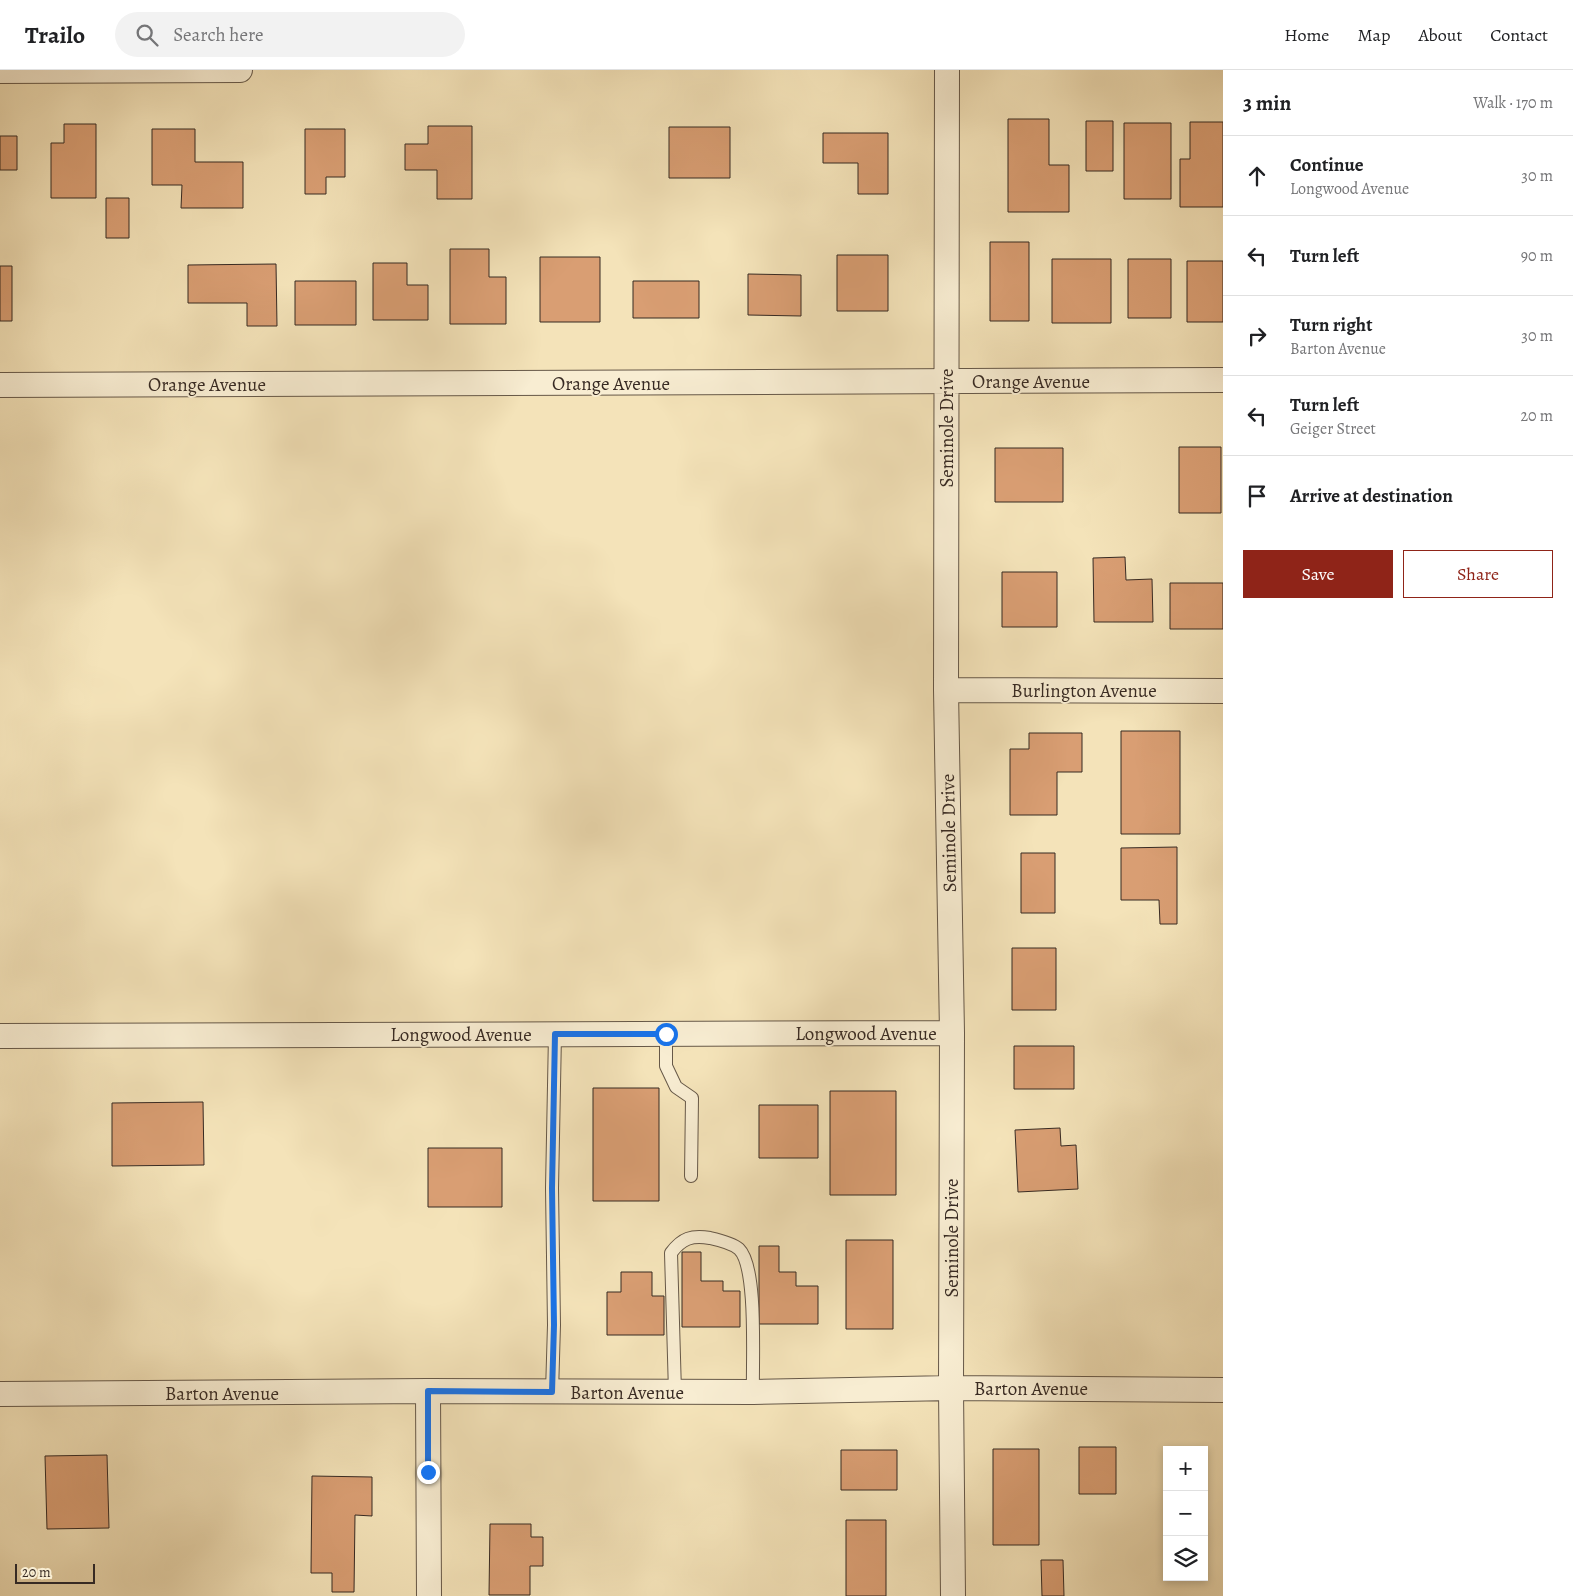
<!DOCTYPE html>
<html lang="en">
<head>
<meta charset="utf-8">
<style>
	:root { --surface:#fff; --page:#f2f2f2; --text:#202124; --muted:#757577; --line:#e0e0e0; --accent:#8f2418 }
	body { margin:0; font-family:Alegreya,serif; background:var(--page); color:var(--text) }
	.controls { position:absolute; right:15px; bottom:15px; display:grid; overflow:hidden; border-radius:0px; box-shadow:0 2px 8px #0003 }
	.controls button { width:45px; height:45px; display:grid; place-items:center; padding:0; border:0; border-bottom:1px solid var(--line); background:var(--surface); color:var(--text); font:25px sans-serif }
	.scale { position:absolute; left:15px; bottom:12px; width:80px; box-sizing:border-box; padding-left:5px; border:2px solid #372a23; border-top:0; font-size:14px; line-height:18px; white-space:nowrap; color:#372a23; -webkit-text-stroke:4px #f8edd2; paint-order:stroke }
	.stop { position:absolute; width:15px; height:15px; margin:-11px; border:4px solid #1a73e8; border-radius:50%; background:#fff }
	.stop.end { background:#1a73e8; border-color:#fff; box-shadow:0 1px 5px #0008 }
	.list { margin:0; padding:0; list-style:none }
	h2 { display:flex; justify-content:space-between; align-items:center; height:65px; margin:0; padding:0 20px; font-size:21px }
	h2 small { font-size:16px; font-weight:400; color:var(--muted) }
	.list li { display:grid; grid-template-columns:32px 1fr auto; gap:15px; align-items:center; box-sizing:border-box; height:80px; padding:0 20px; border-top:1px solid var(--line) }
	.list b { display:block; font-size:19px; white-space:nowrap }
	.list p { margin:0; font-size:16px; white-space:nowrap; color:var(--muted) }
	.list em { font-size:16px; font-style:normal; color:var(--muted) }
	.actions { display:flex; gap:10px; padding:15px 20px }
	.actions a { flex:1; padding:11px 0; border:1px solid var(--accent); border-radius:0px; text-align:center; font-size:18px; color:var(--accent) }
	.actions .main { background:var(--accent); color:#fff }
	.icon { flex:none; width:28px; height:28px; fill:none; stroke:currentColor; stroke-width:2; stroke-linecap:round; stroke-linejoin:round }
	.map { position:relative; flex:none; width:1223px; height:1526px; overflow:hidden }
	header { display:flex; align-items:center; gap:30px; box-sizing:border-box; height:70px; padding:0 25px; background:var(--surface); border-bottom:1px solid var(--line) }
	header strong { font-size:24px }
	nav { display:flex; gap:28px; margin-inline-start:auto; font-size:18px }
	.search { width:350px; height:45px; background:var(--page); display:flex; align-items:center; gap:12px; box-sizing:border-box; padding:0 18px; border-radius:28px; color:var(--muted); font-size:19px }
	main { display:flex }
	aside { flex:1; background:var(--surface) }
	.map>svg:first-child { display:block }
	.building { fill:#d99e73; stroke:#372a23 }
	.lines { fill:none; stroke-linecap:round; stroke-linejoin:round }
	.lane-casing { stroke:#665848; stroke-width:14 }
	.street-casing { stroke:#665848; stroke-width:26 }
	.lane { stroke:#f8edd2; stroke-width:12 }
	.street { stroke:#f8edd2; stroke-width:24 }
	.route { stroke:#1a73e8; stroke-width:6 }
	.labels { text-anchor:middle; stroke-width:4; stroke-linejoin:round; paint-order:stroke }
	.street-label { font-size:19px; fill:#372a23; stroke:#f8edd2 }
</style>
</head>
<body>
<header>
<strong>Trailo</strong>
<div class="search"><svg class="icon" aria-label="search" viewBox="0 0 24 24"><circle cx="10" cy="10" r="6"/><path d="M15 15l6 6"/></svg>Search here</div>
<nav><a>Home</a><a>Map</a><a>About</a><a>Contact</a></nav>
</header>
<main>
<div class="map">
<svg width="1223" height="1526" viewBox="0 0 1223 1526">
	<rect width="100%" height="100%" fill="#f4e3b9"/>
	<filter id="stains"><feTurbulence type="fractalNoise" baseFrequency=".004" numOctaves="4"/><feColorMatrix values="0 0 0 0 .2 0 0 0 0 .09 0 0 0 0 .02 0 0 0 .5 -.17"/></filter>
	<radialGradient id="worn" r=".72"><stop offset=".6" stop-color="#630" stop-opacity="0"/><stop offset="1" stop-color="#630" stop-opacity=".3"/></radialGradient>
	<path class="building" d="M1008,49H1049V95H1069V142H1008Z
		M1086,51H1113V101H1086Z
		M1190,52H1223V137H1180V89H1190Z
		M1124,53H1171V129H1124Z
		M64,54H96V128H51V73H64Z
		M428,56H472V129H437V100H405V74H428Z
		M669,57H730V108H669Z
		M152,59H195V92H243V138H181L182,115H152Z
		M305,59H345V107H326V124H305Z
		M823,63H888V124H858V93H823Z
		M0,66H17V100H0Z
		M106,128H129V168H106Z
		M990,172H1029V251H990Z
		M450,179H489V207H506V254H450Z
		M837,185H888V241H837Z
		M540,187H600V252H540Z
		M1052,189H1111V253H1052Z
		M1128,189H1171V248H1128Z
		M1187,191H1223V252H1187Z
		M373,193H407V215H428V250H373Z
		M276,194L277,256H247V233H188V195Z
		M0,196H12V251H0Z
		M748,204L801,205V246L748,245Z
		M295,211H356V255H295Z
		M633,211H699V248H633Z
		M1179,377H1221V443H1179Z
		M995,378H1063V432H995Z
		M1125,487L1126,510L1152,509L1153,552H1094L1093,488Z
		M1002,502H1057V557H1002Z
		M1170,513H1223V559H1170Z
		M1121,661H1180V764H1121Z
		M1029,663H1082V702H1057V745H1010V679H1029Z
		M1177,777V854H1160L1159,830H1121V778Z
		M1021,783H1055V843H1021Z
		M1012,878H1056V940H1012Z
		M1014,976H1074V1019H1014Z
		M593,1018H659V1131H593Z
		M830,1021H896V1125H830Z
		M203,1032L204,1095L112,1096V1033Z
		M759,1035H818V1088H759Z
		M1060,1058L1061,1076L1076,1075L1078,1119L1018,1122L1015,1060Z
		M428,1078H502V1137H428Z
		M846,1170H893V1259H846Z
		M759,1176H779V1202H796V1216H818V1254H759Z
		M682,1182H701V1211H723V1221H740V1257H682Z
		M621,1202H652V1226H664V1265H607V1222H621Z
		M1079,1377H1116V1424H1079Z
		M993,1379H1039V1475H993Z
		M841,1380H897V1420H841Z
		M107,1385L109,1458L47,1459L45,1386Z
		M312,1406L372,1407V1446L355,1445L354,1522H332V1503H311Z
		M846,1450H886V1526H846Z
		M490,1454H531V1467H543V1496H530V1525H489Z
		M1041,1490H1063L1064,1526H1042Z"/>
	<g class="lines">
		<g class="lane-casing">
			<path id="lane" d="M666,964V996L676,1017L692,1028L691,1106
				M552,1322L554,1255L552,1118L555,964
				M675,1322L671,1183C682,1168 692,1165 710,1168C719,1170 732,1173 739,1179C758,1197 752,1294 753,1322"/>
		</g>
		<g class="street-casing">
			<path id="street" d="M947,0L946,620L952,963L951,1318L953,1526
				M0,1L240,0
				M0,315L1223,310
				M946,620L1223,621
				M0,966L952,963
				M428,1321L429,1526
				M0,1324L428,1321L753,1322L951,1318L1223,1320"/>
		</g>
		<use href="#lane" class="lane"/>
		<use href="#street" class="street"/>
	</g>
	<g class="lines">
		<path class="route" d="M428,1402V1321L552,1322L554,1255L552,1118L555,964H666"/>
	</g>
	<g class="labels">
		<g class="street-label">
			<text x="1031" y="318">Orange Avenue</text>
			<text x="611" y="320">Orange Avenue</text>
			<text x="207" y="321">Orange Avenue</text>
			<text transform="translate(946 358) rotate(-90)" y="7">Seminole Drive</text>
			<text x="1084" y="627">Burlington Avenue</text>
			<text transform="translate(948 763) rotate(-91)" y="7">Seminole Drive</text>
			<text x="866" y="970">Longwood Avenue</text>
			<text x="461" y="971">Longwood Avenue</text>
			<text transform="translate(951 1168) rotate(-90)" y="7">Seminole Drive</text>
			<text x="1031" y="1325">Barton Avenue</text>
			<text x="627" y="1329">Barton Avenue</text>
			<text x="222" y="1330">Barton Avenue</text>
		</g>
	</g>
	<rect width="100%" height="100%" filter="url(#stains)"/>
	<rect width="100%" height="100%" fill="url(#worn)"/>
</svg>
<div class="controls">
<button>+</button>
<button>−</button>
<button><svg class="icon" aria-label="layers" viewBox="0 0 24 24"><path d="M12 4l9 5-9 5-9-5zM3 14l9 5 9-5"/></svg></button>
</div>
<div class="scale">20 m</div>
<div class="stop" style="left:666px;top:964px"></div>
<div class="stop end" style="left:428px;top:1402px"></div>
</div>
<aside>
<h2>3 min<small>Walk · 170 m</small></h2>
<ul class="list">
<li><svg class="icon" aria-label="ahead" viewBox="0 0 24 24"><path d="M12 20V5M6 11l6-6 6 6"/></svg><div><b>Continue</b><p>Longwood Avenue</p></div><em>30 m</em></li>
<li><svg class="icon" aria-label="left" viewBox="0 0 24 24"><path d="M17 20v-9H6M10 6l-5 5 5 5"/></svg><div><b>Turn left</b></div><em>90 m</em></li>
<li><svg class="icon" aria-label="right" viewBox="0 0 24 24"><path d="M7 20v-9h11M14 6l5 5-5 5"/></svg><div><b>Turn right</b><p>Barton Avenue</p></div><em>30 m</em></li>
<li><svg class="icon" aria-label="left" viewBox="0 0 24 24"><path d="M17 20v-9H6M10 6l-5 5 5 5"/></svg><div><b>Turn left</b><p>Geiger Street</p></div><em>20 m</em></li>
<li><svg class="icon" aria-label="arrive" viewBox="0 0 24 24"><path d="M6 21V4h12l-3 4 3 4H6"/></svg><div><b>Arrive at destination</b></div></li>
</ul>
<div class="actions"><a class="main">Save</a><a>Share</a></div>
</aside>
</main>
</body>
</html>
